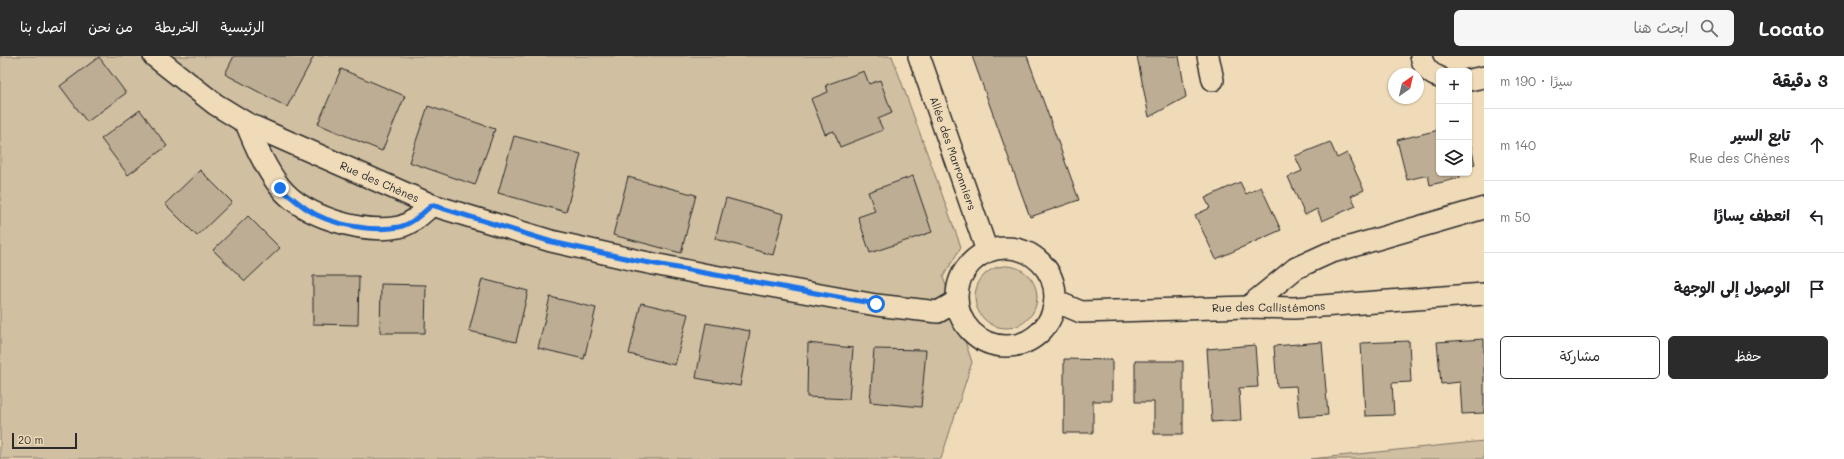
<!DOCTYPE html>
<html lang="ar">
<head>
<meta charset="utf-8">
<style>
	:root { --surface:#fff; --page:#f6f6f6; --text:#202124; --muted:#757577; --line:#e0e0e0; --accent:#2b2b2b }
	body { margin:0; font-family:Mali,"Playpen Sans Arabic",sans-serif; background:var(--page); color:var(--text); direction:rtl }
	.controls { position:absolute; right:12px; top:12px; display:grid; overflow:hidden; border-radius:6px; box-shadow:0 1px 3px #0004 }
	.controls button { width:36px; height:36px; display:grid; place-items:center; padding:0; border:0; border-bottom:1px solid var(--line); background:var(--surface); color:var(--text); font:20px sans-serif }
	.compass { position:absolute; left:1388px; top:12px; width:36px; height:36px; border-radius:50%; background:var(--surface); box-shadow:0 1px 3px #0004; rotate:34deg }
	.scale { position:absolute; left:12px; bottom:10px; width:65px; box-sizing:border-box; padding-left:4px; border:2px solid #2b2b2b; border-top:0; font-size:11px; line-height:14px; white-space:nowrap; color:#2b2b2b; -webkit-text-stroke:3px #f0dbb9; paint-order:stroke }
	.stop { position:absolute; width:12px; height:12px; margin:-9px; border:3px solid #1a73e8; border-radius:50%; background:#fff }
	.stop.end { background:#1a73e8; border-color:#fff; box-shadow:0 1px 4px #0008 }
	.list { margin:0; padding:0; list-style:none }
	h2 { display:flex; justify-content:space-between; align-items:center; height:52px; margin:0; padding:0 16px; font-size:17px }
	h2 small { font-size:13px; font-weight:400; color:var(--muted) }
	.list li { display:grid; grid-template-columns:26px 1fr auto; gap:12px; align-items:center; box-sizing:border-box; height:72px; padding:0 16px; border-top:1px solid var(--line) }
	.list b { display:block; font-size:15px; white-space:nowrap }
	.list p { margin:0; font-size:13px; white-space:nowrap; color:var(--muted) }
	.list em { font-size:13px; font-style:normal; color:var(--muted) }
	.actions { display:flex; gap:8px; padding:12px 16px }
	.actions a { flex:1; padding:9px 0; border:1px solid var(--accent); border-radius:6px; text-align:center; font-size:14px; color:var(--accent) }
	.actions .main { background:var(--accent); color:#fff }
	.icon { flex:none; width:22px; height:22px; fill:none; stroke:currentColor; stroke-width:2; stroke-linecap:round; stroke-linejoin:round }
	.map { position:relative; flex:none; width:1484px; height:403px; overflow:hidden; direction:ltr }
	header { display:flex; align-items:center; gap:24px; box-sizing:border-box; height:56px; padding:0 20px; background:var(--accent); color:#fff }
	header strong { font-size:19px }
	nav { display:flex; gap:22px; margin-inline-start:auto; font-size:14px }
	.search { width:280px; height:36px; background:var(--page); display:flex; align-items:center; gap:10px; box-sizing:border-box; padding:0 14px; border-radius:6px; color:var(--muted); font-size:15px }
	main { display:flex }
	aside { flex:1; background:var(--surface) }
	.map>svg:first-child { display:block }
	.green { fill:#d0bfa1; stroke:#7e7566 }
	.building { fill:#bdad94; stroke:#2b2b2b }
	.lines { fill:none; stroke-linecap:round; stroke-linejoin:round }
	.minor-casing { stroke:#2b2b2b; stroke-width:24 }
	.minor { stroke:#f0dbb9; stroke-width:21 }
	.route { stroke:#1a73e8; stroke-width:5 }
	.labels { text-anchor:middle; stroke-width:3.5; stroke-linejoin:round; paint-order:stroke }
	.street-label { font-size:11px; fill:#2b2b2b; stroke:#f0dbb9 }
</style>
</head>
<body>
<header>
<strong>Locato</strong>
<div class="search"><svg class="icon" aria-label="search" viewBox="0 0 24 24"><circle cx="10" cy="10" r="6"/><path d="M15 15l6 6"/></svg>ابحث هنا</div>
<nav><a>الرئيسية</a><a>الخريطة</a><a>من نحن</a><a>اتصل بنا</a></nav>
</header>
<main>
<aside>
<h2>3 دقيقة<small>سيرًا · 190 m</small></h2>
<ul class="list">
<li><svg class="icon" aria-label="ahead" viewBox="0 0 24 24"><path d="M12 20V5M6 11l6-6 6 6"/></svg><div><b>تابع السير</b><p>Rue des Chènes</p></div><em>140 m</em></li>
<li><svg class="icon" aria-label="left" viewBox="0 0 24 24"><path d="M17 20v-9H6M10 6l-5 5 5 5"/></svg><div><b>انعطف يسارًا</b></div><em>50 m</em></li>
<li><svg class="icon" aria-label="arrive" viewBox="0 0 24 24"><path d="M6 21V4h12l-3 4 3 4H6"/></svg><div><b>الوصول إلى الوجهة</b></div></li>
</ul>
<div class="actions"><a class="main">حفظ</a><a>مشاركة</a></div>
</aside>
<div class="map">
<svg width="1484" height="403" viewBox="0 0 1484 403">
	<rect width="100%" height="100%" fill="#f0dbb9"/>
	<filter id="ink" filterUnits="userSpaceOnUse"><feTurbulence type="fractalNoise" baseFrequency=".025" numOctaves="2"/><feDisplacementMap in="SourceGraphic" scale="8" xChannelSelector="R" yChannelSelector="G"/><feConvolveMatrix kernelMatrix="1 2 1 2 8 2 1 2 1" color-interpolation-filters="sRGB"/></filter>
	<g filter="url(#ink)">
		<path class="green" d="M0,0H892L961,191L943,221L972,306L941,403H0Z
			M975 241a31 31 0 1 1 62 0a31 31 0 1 1-62 0Z
			M1484,385V403H1310Z"/>
		<path class="building" d="M234,0H314L287,51L225,18Z
			M972,0H1027L1079,144L1030,161Z
			M1137,0H1179L1186,41L1149,61Z
			M99,1L126,37L87,66L60,30Z
			M341,13L405,40L382,95L318,68Z
			M864,15L869,28L880,24L892,57L878,63L883,74L840,91L834,75L825,78L811,43L828,36L826,29Z
			M428,50L495,73L475,129L409,106Z
			M140,54L167,90L128,119L101,83Z
			M1439,74V117H1459L1460,122L1430,129L1428,119L1407,124L1397,84Z
			M514,80L581,98L566,156L498,137Z
			M1469,83L1475,108L1469,110Z
			M1330,86L1337,102L1347,97L1364,134L1351,140L1356,150L1322,165L1317,153L1305,159L1288,121L1302,115L1295,100Z
			M200,114L232,146L197,180L165,148Z
			M913,120L932,176L870,197L858,161L875,155L868,136Z
			M628,121L696,139L681,197L613,179Z
			M1240,126L1246,138L1261,131L1281,174L1216,203L1195,159L1210,152L1205,142Z
			M726,142L784,158L773,199L715,183Z
			M248,160L280,192L245,225L213,194Z
			M313,220H359L358,269L313,268Z
			M482,223L528,235L516,286L469,275Z
			M381,228L426,229L425,277H380Z
			M550,241L596,252L584,303L538,292Z
			M641,247L688,258L675,309L629,298Z
			M706,267L750,275L740,330L696,322Z
			M1484,283V357L1462,358L1460,326L1441,328L1437,286Z
			M1409,285L1411,326L1392,327L1394,359L1365,360L1361,287Z
			M1322,286L1328,359L1299,361L1296,330L1277,331L1274,290Z
			M808,287L853,292L849,343L807,341Z
			M1255,289L1258,331L1239,332L1241,364L1212,366L1207,293Z
			M874,293L926,294L921,351L870,346Z
			M1064,303L1112,304V345H1093V377H1064Z
			M1135,305H1183V378H1154V346H1135Z"/>
		<g class="lines">
			<g class="minor-casing">
				<g id="minor">
					<path id="s1" d="M154,0L215,48L246,67L432,149L551,185L639,205L703,218L876,249L938,256L957,245"/>
					<path id="s2" d="M919,0L987,195"/>
					<path d="M1208,0L1213,24"/>
					<path d="M1421,0C1423,10 1429,18 1439,21"/>
					<path d="M1469,24L1484,21"/>
					<path d="M246,67C255,89 265,112 280,131C304,161 362,178 399,171C412,168 423,157 432,149"/>
					<circle cx="1006" cy="241" r="49"/>
					<path id="s3" d="M1055,245L1081,256L1248,251L1294,252L1484,238"/>
					<path d="M1248,251L1296,212L1329,197L1484,152"/>
				</g>
			</g>
			<use href="#minor" class="minor"/>
		</g>
	</g>
	<g class="lines" filter="url(#ink)">
		<path class="route" d="M280,132C289,139 298,147 307,153C329,169 372,176 399,171C412,168 423,157 432,149L552,186L639,205L876,248"/>
	</g>
	<g class="labels">
		<g class="street-label">
			<text dy="4" stroke="none"><textPath href="#s2" startOffset="103">Allée des Marronniers</textPath></text>
			<text dy="4" stroke="none"><textPath href="#s1" startOffset="260">Rue des Chènes</textPath></text>
			<text dy="4" stroke="none"><textPath href="#s3" startOffset="216">Rue des Callistémons</textPath></text>
		</g>
	</g>
</svg>
<div class="controls">
<button>+</button>
<button>−</button>
<button><svg class="icon" aria-label="layers" viewBox="0 0 24 24"><path d="M12 4l9 5-9 5-9-5zM3 14l9 5 9-5"/></svg></button>
</div>
<svg class="compass" viewBox="-18 -18 36 36"><path d="M0-13l5 13h-10z" fill="#e53935"/><path d="M0 13l5-13h-10z" fill="#757577"/></svg>
<div class="scale">20 m</div>
<div class="stop" style="left:876px;top:248px"></div>
<div class="stop end" style="left:280px;top:132px"></div>
</div>
</main>
</body>
</html>
